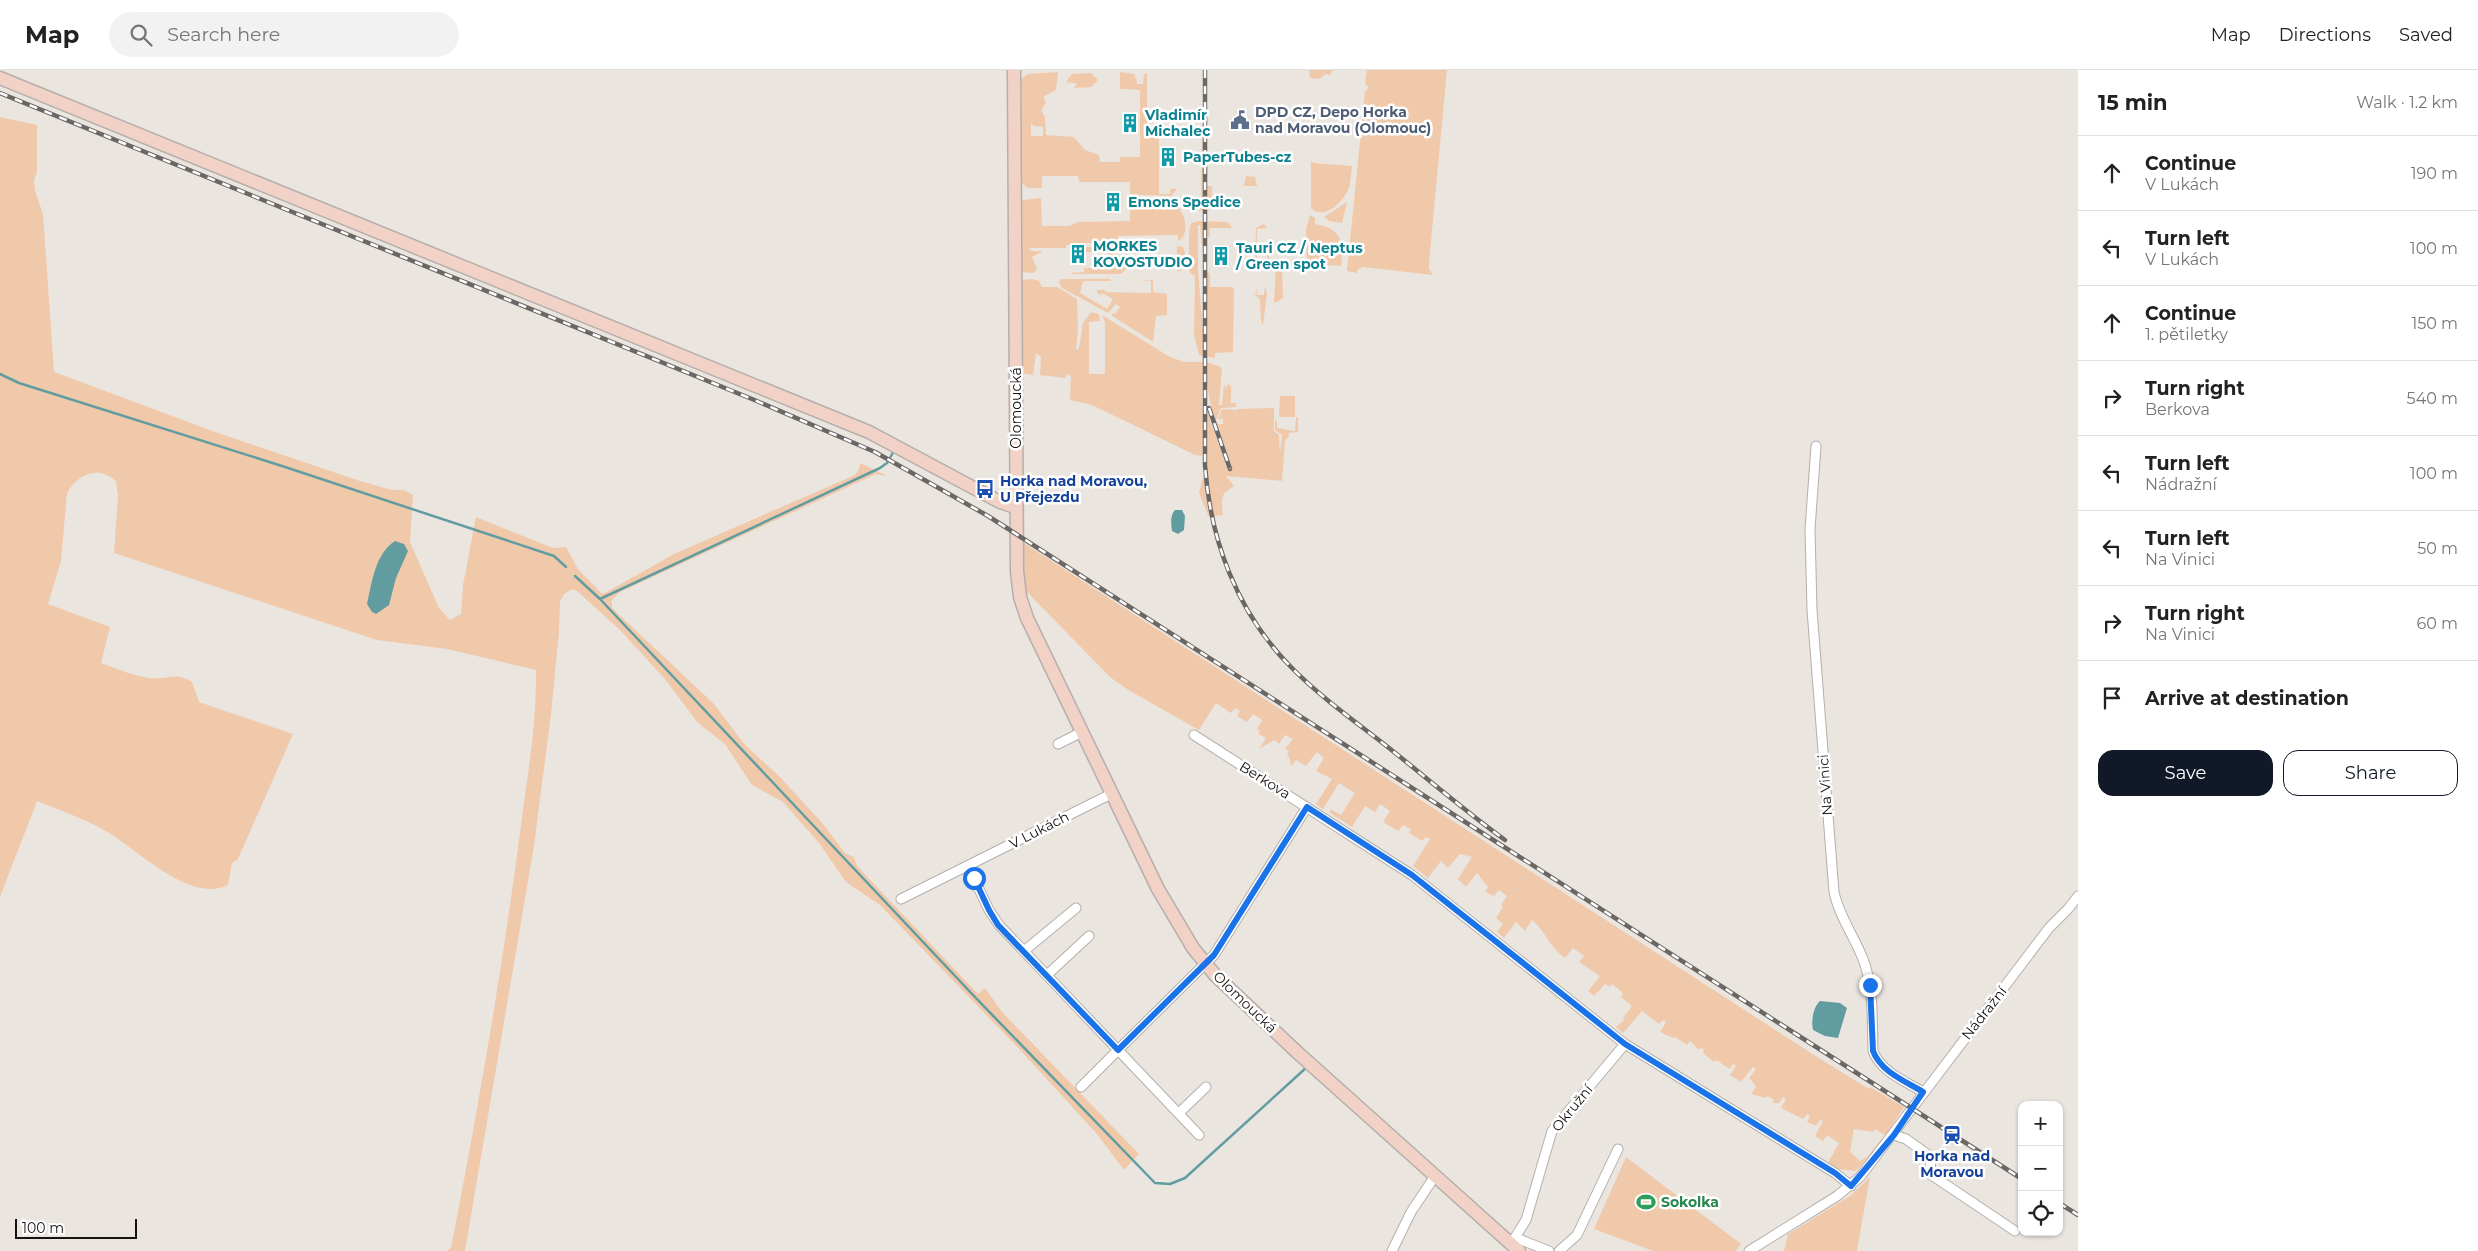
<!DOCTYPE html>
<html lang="en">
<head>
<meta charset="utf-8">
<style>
	:root { --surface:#fff; --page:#f2f2f2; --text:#222; --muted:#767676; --line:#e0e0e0; --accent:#111827 }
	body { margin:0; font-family:Montserrat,sans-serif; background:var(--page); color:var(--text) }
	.controls { position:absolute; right:15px; bottom:15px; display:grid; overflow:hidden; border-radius:10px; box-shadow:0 1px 4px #0004 }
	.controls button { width:45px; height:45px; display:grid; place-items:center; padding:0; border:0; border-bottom:1px solid var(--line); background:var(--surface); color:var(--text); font:25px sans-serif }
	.scale { position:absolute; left:15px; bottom:12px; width:122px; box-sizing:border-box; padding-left:5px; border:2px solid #151211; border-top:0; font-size:14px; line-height:18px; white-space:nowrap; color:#151211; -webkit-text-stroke:4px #fff; paint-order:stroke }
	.stop { position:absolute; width:15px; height:15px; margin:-11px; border:4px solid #1a73e8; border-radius:50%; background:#fff }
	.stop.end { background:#1a73e8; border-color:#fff; box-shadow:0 1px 5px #0008 }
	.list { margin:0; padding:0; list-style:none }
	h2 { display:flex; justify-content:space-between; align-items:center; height:65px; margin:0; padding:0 20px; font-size:21px }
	h2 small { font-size:16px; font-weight:400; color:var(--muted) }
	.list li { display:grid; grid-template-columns:32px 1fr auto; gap:15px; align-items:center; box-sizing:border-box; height:75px; padding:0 20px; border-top:1px solid var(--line) }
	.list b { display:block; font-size:19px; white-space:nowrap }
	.list p { margin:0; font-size:16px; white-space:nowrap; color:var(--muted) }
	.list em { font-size:16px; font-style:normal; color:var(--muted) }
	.actions { display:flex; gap:10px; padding:15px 20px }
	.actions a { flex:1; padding:11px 0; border:1px solid var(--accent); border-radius:15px; text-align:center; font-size:18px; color:var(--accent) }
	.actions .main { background:var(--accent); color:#fff }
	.icon { flex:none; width:28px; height:28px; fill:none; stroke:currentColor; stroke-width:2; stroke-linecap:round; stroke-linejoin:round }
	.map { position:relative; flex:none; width:2078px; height:1181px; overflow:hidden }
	header { display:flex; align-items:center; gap:30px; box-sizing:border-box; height:70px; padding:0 25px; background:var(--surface); border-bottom:1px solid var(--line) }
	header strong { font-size:24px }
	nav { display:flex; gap:28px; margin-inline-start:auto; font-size:18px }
	.search { width:350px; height:45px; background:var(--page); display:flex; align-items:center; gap:12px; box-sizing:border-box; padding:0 18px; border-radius:28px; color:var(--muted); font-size:19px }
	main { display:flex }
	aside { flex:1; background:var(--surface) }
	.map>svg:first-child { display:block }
	.green { fill:#f0c9ab; fill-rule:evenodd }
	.water { fill:#619da0 }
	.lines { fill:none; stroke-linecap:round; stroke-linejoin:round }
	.stream { stroke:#619da0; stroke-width:2.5 }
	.street-casing { stroke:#b5afab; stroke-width:11 }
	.secondary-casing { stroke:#b5afab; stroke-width:15 }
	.street { stroke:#fff; stroke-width:9 }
	.secondary { stroke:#f2d2c7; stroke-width:12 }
	.rail-casing { stroke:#6b6765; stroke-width:4.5 }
	.rail { stroke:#fff; stroke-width:2.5; stroke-dasharray:8; stroke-linecap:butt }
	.route { stroke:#1a73e8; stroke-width:6 }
	.labels { text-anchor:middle; stroke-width:5; stroke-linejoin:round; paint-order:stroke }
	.service-label { font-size:14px; font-weight:bold; fill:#4e5e75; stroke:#fff; text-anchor:start }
	.culture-label { font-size:14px; font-weight:bold; fill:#0d838f; stroke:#fff; text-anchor:start }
	.street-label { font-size:14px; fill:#151211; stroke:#fff }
	.transit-label { font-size:14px; font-weight:bold; fill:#164399; stroke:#fff; text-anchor:start }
	.leisure-label { font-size:14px; font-weight:bold; fill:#27864d; stroke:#fff; text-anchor:start }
</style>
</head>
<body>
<header>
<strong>Map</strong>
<div class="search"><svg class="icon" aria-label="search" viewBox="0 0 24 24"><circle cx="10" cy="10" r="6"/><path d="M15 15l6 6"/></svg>Search here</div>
<nav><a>Map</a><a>Directions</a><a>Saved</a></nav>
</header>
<main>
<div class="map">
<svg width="2078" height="1181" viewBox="0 0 2078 1181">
	<rect width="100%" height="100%" fill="#ebe5e0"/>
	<path class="green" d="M1309,0H1333L1330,5L1326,4L1319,9L1310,8Z
		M1367,0H1447L1429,193V199L1433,205L1363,197L1358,199L1357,203L1347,201L1365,21L1369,18L1365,13Z
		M1058,2L1056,20L1043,27L1046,32L1041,41L1045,47L1046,65L1074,67L1085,80L1099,85L1100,92H1120V87H1140V20L1120,19V2L1135,4V7H1132L1136,8L1137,14H1143L1144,4L1147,3V57H1159V124H1170V119H1177L1171,126L1140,125L1139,129L1157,131L1155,135L1158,131L1159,134L1167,132L1170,135L1174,133C1185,139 1191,166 1178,171V165L1118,166V176H1122V180L1127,181V184L1103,173H1072V175H1066V178H1029L1031,181H1043L1032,187L1037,199L1034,203L1020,202L1019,134L1023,130L1041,128L1042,156H1069L1078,152L1130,151V112H1079L1078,106H1042V118H1028L1020,112V10L1028,4ZM1031,53L1034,56L1043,57V66H1031Z
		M1091,3L1098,10L1091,17L1074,18L1077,14L1070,12L1068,14L1067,10L1072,4Z
		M0,47L37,55V101L34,111L35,121L43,144L54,302L218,363L360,411L392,420H404L413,425L410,472L439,538L450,550L461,544L463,515L476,447L553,478L566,477L578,499L601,523H605L674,484L855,405L859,399L860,393L888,406L876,404L620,522L612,530V538L714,634L745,675L781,708L823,754L845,783L854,787L857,796L978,924L985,918L1002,942L1139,1084L1124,1100L1097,1064L1022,982L880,835L846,812L819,773L783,732L752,715L725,674L698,653L664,608L620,560L577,521L572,519L564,524L560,532L559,562L551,644L534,776L465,1181H447L451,1178C477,1045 500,912 518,778C525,719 537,659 536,600L447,579L377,570L114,483L118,426L116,411C98,395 78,404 67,423L61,491L48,534L110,557L101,593C117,599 134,606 150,608C168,610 175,601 192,612L199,632L293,664L238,789L232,793L228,815C188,834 137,778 104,760C83,748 59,740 37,731L0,827Z
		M1202,56L1203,87L1208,91L1207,116H1212V138L1205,142L1196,139V133L1201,132Z
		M1311,91L1314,93L1352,96C1351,103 1351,114 1348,120C1342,133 1324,151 1311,138Z
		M1246,106L1255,107L1257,116H1244Z
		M1347,132L1342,153L1329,151L1324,147Z
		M1310,145L1315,148V154C1342,159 1344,171 1341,196L1307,194L1306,159Z
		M1198,151L1228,152L1232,158H1210V168L1206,164L1204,152V174L1202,175L1200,155H1198V200L1204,274L1206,270V202L1210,203V217H1232L1234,219L1233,282L1215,283V288L1199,285L1194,265L1195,206L1191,204L1189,199V161L1191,153Z
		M1264,154L1267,158L1257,159V193H1267V173L1270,194L1260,196L1255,192L1256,158Z
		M1177,176L1183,177C1187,185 1186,196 1179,202L1172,195V188H1177Z
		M1080,177C1109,176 1103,178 1127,190L1126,199L1121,204H1109V200V204H1070L1072,203H1070L1084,202V198H1108V182H1080Z
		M1276,193L1282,195L1283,228L1277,232H1274Z
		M1032,209L1039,211L1042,217H1057L1077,229L1078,258L1076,280L1079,278L1083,253L1091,242L1099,244L1100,251L1089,252V304H1105V252L1102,245L1170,287L1184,292H1203L1202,349L1203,332H1206L1210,350L1228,399L1232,398C1219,363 1205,330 1206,292L1219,296L1222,299L1219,335H1222L1224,314L1226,319L1228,314L1231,316V333H1236V337L1221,338L1216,350L1218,354H1223V349H1218L1222,339L1237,340V339L1274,338V361L1279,365L1280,383L1282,365L1275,360V351H1277V358L1295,361L1296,347H1298V362L1289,363V366L1285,371L1282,411L1226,406L1234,416L1224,423L1222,431L1223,445L1209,447L1199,423L1204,403H1208L1207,379H1203L1202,386L1195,385L1092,335L1070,330L1071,306L1067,304L1065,308L1040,305L1041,287L1036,283L1033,305L1019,303L1021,210Z
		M1061,209H1110L1111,211H1083L1080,223L1107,239L1113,229L1102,223L1101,225L1097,223V220H1105V222L1151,223V211L1140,210H1153V222L1167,224V245L1156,246L1153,272L1111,245L1113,243L1115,244L1120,237L1116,234L1108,243L1062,218L1059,212Z
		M1265,216L1267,224L1263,255L1261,251L1260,229L1254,224H1256L1257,218V225H1264Z
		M1280,326H1295V347H1279Z
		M1021,471L1814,985L1869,1019L1870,1017L1904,1037L1879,1075L1856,1101L1837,1099L1828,1093L1839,1073L1827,1065L1823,1071L1815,1066L1823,1051L1820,1050L1816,1056L1807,1052L1810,1046L1807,1044L1803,1049L1781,1038L1786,1029L1783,1027L1779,1033H1773L1774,1030L1768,1026L1766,1028L1751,1024L1756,1016L1749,1008L1756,999L1753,997L1741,1012L1730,1005L1736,996L1733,994L1730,999L1716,990L1714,992L1703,983L1704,980L1701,978L1699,980L1690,971L1687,975L1675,967L1673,968L1660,962L1666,952L1663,950L1659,954L1642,941L1623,963L1616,957L1624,950L1623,948L1632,936L1621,927L1623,923L1612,914L1610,917L1605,914L1594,926L1588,921L1600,906L1579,892L1584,886L1573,878L1565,888C1548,875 1546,862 1532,850L1525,861L1516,852L1504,868L1497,862L1503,854L1496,848L1503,837L1501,835L1507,826L1499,820L1494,826L1485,822L1488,817L1477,803L1466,817L1458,809L1472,787L1460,784L1448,798L1441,791L1428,808L1413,796L1430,769L1426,767L1422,771L1409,763L1411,759L1403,755L1398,761L1383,752L1390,741L1380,734L1375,742L1365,736L1352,757L1330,743L1331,739L1341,745L1355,723L1339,713L1323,739L1316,734L1332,709L1316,701L1324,688L1317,682L1306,696L1296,690L1291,696L1289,687L1287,685L1289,681L1285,679L1293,669L1285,665L1279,674L1274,670L1259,679L1266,668L1258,664L1260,661L1257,659L1262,650L1253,644L1247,652L1237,646L1240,641L1235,638L1231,643L1216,633L1199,660L1130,621L1111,608L1024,519ZM1854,1059L1873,1062L1875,1059L1885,1065L1867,1087L1860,1091L1850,1082Z
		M1626,1087L1741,1174L1736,1181H1653L1594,1159Z
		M1870,1107L1857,1181H1784L1788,1164L1850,1126Z"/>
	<path class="water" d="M1175,440H1182L1185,446L1184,460L1178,464L1172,461C1171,454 1170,445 1175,440Z
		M395,471L404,474L408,481L396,508L389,535L376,544L372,542L367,534C372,512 375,484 395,471Z
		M1820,931L1840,933L1847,938L1838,968L1825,966L1813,960C1811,952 1813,937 1820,931Z"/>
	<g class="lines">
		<path class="stream" d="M0,304L19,313L282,396L554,486L566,497
			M575,506L600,529L973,925L1155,1113L1170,1114L1185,1108L1307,997
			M600,529L880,398L887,393L895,379"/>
		<g class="street-casing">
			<path id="street" d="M1816,376L1810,459L1812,540L1834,822C1839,846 1854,866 1863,889C1874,917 1872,951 1873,981C1881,1002 1905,1011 1923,1022
				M1194,665L1412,805L1625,974L1835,1103L1851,1116
				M1058,674L1082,662
				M968,796L989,840L999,855L1118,980L1081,1017
				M901,829L1111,724
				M1024,881L1076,838
				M1047,905L1089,866
				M1179,1043L1206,1017
				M1199,1065L1118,980L1214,885L1307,737
				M1894,1065L1906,1069L1931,1087L1930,1104L2015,1161
				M1516,1168L1549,1181
				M1511,1174L1526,1150L1552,1061L1625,974
				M1392,1181L1411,1142L1435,1106
				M1559,1181L1577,1165L1618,1079
				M1749,1181L1837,1126L1860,1107L2049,858L2068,839L2078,826"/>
		</g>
		<g class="secondary-casing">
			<path id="secondary" d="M1014,0L1017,501L1020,527L1027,548L1158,819L1193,878L1215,905L1298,983L1519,1181
				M0,8L869,362L1000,432L1015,437"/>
		</g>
		<use href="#street" class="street"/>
		<use href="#secondary" class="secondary"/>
		<g class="rail-casing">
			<path id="rail" d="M1205,0V395C1210,470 1237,542 1290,596C1320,627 1356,652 1389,678C1428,709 1465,741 1505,770
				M0,23L752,329L875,382L988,446L2022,1109
				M1209,338L1230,399
				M2059,1133L2078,1145"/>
		</g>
		<use href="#rail" class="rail"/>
	</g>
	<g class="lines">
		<path class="route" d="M974,808L989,840L998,855L1118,980L1214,885L1307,737L1412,805L1625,974L1835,1103L1851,1116L1894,1065L1923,1022C1905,1011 1881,1002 1873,981L1870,915"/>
	</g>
	<defs>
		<g id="civic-bare" transform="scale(1.5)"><path d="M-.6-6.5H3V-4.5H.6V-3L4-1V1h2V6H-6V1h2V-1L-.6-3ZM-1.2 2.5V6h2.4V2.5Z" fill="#5c6f8a" stroke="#fff" stroke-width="2.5" paint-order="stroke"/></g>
		<g id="building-bare" transform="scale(1.5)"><path d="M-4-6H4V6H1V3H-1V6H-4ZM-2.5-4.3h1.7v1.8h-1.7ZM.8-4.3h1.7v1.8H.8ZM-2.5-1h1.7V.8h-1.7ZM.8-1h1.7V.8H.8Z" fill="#0f9aa8" stroke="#fff" stroke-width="2.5" paint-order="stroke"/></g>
		<g id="bus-bare" transform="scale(1.5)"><path d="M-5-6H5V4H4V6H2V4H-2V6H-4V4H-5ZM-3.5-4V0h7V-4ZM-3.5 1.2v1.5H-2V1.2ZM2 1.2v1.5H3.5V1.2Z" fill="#1a4fb4" stroke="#fff" stroke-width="2.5" paint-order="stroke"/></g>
		<g id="station-bare" transform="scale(1.5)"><path d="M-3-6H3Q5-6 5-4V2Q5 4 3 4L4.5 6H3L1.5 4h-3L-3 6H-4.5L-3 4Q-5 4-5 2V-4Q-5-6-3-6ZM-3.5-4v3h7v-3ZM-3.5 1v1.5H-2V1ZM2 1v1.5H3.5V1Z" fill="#1a4fb4" stroke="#fff" stroke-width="2.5" paint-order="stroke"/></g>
		<g id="stadium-bare" transform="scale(1.5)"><path d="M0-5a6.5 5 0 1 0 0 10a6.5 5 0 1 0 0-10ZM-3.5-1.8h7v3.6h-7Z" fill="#2e9e5b" stroke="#fff" stroke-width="2.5" paint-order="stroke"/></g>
	</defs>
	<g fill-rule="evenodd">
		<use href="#civic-bare" x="1240" y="50"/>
		<use href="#building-bare" x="1130" y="53"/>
		<use href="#building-bare" x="1168" y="87"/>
		<use href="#building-bare" x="1113" y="132"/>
		<use href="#building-bare" x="1078" y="184"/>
		<use href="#building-bare" x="1221" y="186"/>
		<use href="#bus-bare" x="985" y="419"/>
		<use href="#station-bare" x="1952" y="1065"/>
		<use href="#stadium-bare" x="1646" y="1132"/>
	</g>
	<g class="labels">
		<g class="service-label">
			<text x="1255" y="47">DPD CZ, Depo Horka<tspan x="1255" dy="16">nad Moravou (Olomouc)</tspan></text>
		</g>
		<g class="culture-label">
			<text x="1145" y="50">Vladimír<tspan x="1145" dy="16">Michalec</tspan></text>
			<text x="1183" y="92">PaperTubes-cz</text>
			<text x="1128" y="137">Emons Spedice</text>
			<text x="1093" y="181">MORKES<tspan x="1093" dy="16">KOVOSTUDIO</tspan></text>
			<text x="1236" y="183">Tauri CZ / Neptus<tspan x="1236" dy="16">/ Green spot</tspan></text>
		</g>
		<g class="street-label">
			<text transform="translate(1016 338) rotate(-90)" y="5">Olomoucká</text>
			<text transform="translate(1265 710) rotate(32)" y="5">Berkova</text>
			<text transform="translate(1825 715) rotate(-94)" y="5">Na Vinici</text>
			<text transform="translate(1039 760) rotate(-27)" y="5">V Lukách</text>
			<text transform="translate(1245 932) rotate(44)" y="5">Olomoucká</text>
			<text transform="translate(1984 943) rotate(-52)" y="5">Nádražní</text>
			<text transform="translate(1572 1038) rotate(-51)" y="5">Okružní</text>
		</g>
		<g class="transit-label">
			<text x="1000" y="416">Horka nad Moravou,<tspan x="1000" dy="16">U Přejezdu</tspan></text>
			<text x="1952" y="1091" text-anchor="middle">Horka nad<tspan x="1952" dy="16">Moravou</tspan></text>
		</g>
		<g class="leisure-label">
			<text x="1661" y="1137">Sokolka</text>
		</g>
	</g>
</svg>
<div class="controls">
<button>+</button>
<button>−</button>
<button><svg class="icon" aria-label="locate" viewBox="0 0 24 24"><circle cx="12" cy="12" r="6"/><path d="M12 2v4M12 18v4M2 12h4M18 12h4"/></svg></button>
</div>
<div class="scale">100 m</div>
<div class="stop" style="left:974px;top:808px"></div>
<div class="stop end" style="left:1870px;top:915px"></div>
</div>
<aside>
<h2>15 min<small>Walk · 1.2 km</small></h2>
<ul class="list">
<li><svg class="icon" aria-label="ahead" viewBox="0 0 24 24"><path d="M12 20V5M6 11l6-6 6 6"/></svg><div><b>Continue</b><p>V Lukách</p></div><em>190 m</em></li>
<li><svg class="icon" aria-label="left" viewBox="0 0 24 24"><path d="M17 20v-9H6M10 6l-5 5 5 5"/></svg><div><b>Turn left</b><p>V Lukách</p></div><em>100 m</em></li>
<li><svg class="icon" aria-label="ahead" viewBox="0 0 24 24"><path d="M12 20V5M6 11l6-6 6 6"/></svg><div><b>Continue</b><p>1. pětiletky</p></div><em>150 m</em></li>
<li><svg class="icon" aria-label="right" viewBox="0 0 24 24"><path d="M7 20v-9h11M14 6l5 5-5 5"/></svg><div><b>Turn right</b><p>Berkova</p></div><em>540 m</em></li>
<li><svg class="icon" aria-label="left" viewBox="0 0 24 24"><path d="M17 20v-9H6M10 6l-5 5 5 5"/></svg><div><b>Turn left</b><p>Nádražní</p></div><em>100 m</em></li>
<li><svg class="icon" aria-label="left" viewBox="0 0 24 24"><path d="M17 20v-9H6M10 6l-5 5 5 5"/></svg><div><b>Turn left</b><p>Na Vinici</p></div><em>50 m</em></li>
<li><svg class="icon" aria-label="right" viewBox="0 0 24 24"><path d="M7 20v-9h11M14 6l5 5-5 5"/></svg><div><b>Turn right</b><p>Na Vinici</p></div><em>60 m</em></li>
<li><svg class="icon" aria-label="arrive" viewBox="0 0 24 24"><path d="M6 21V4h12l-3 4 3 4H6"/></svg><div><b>Arrive at destination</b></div></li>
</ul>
<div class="actions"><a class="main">Save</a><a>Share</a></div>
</aside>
</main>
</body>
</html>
